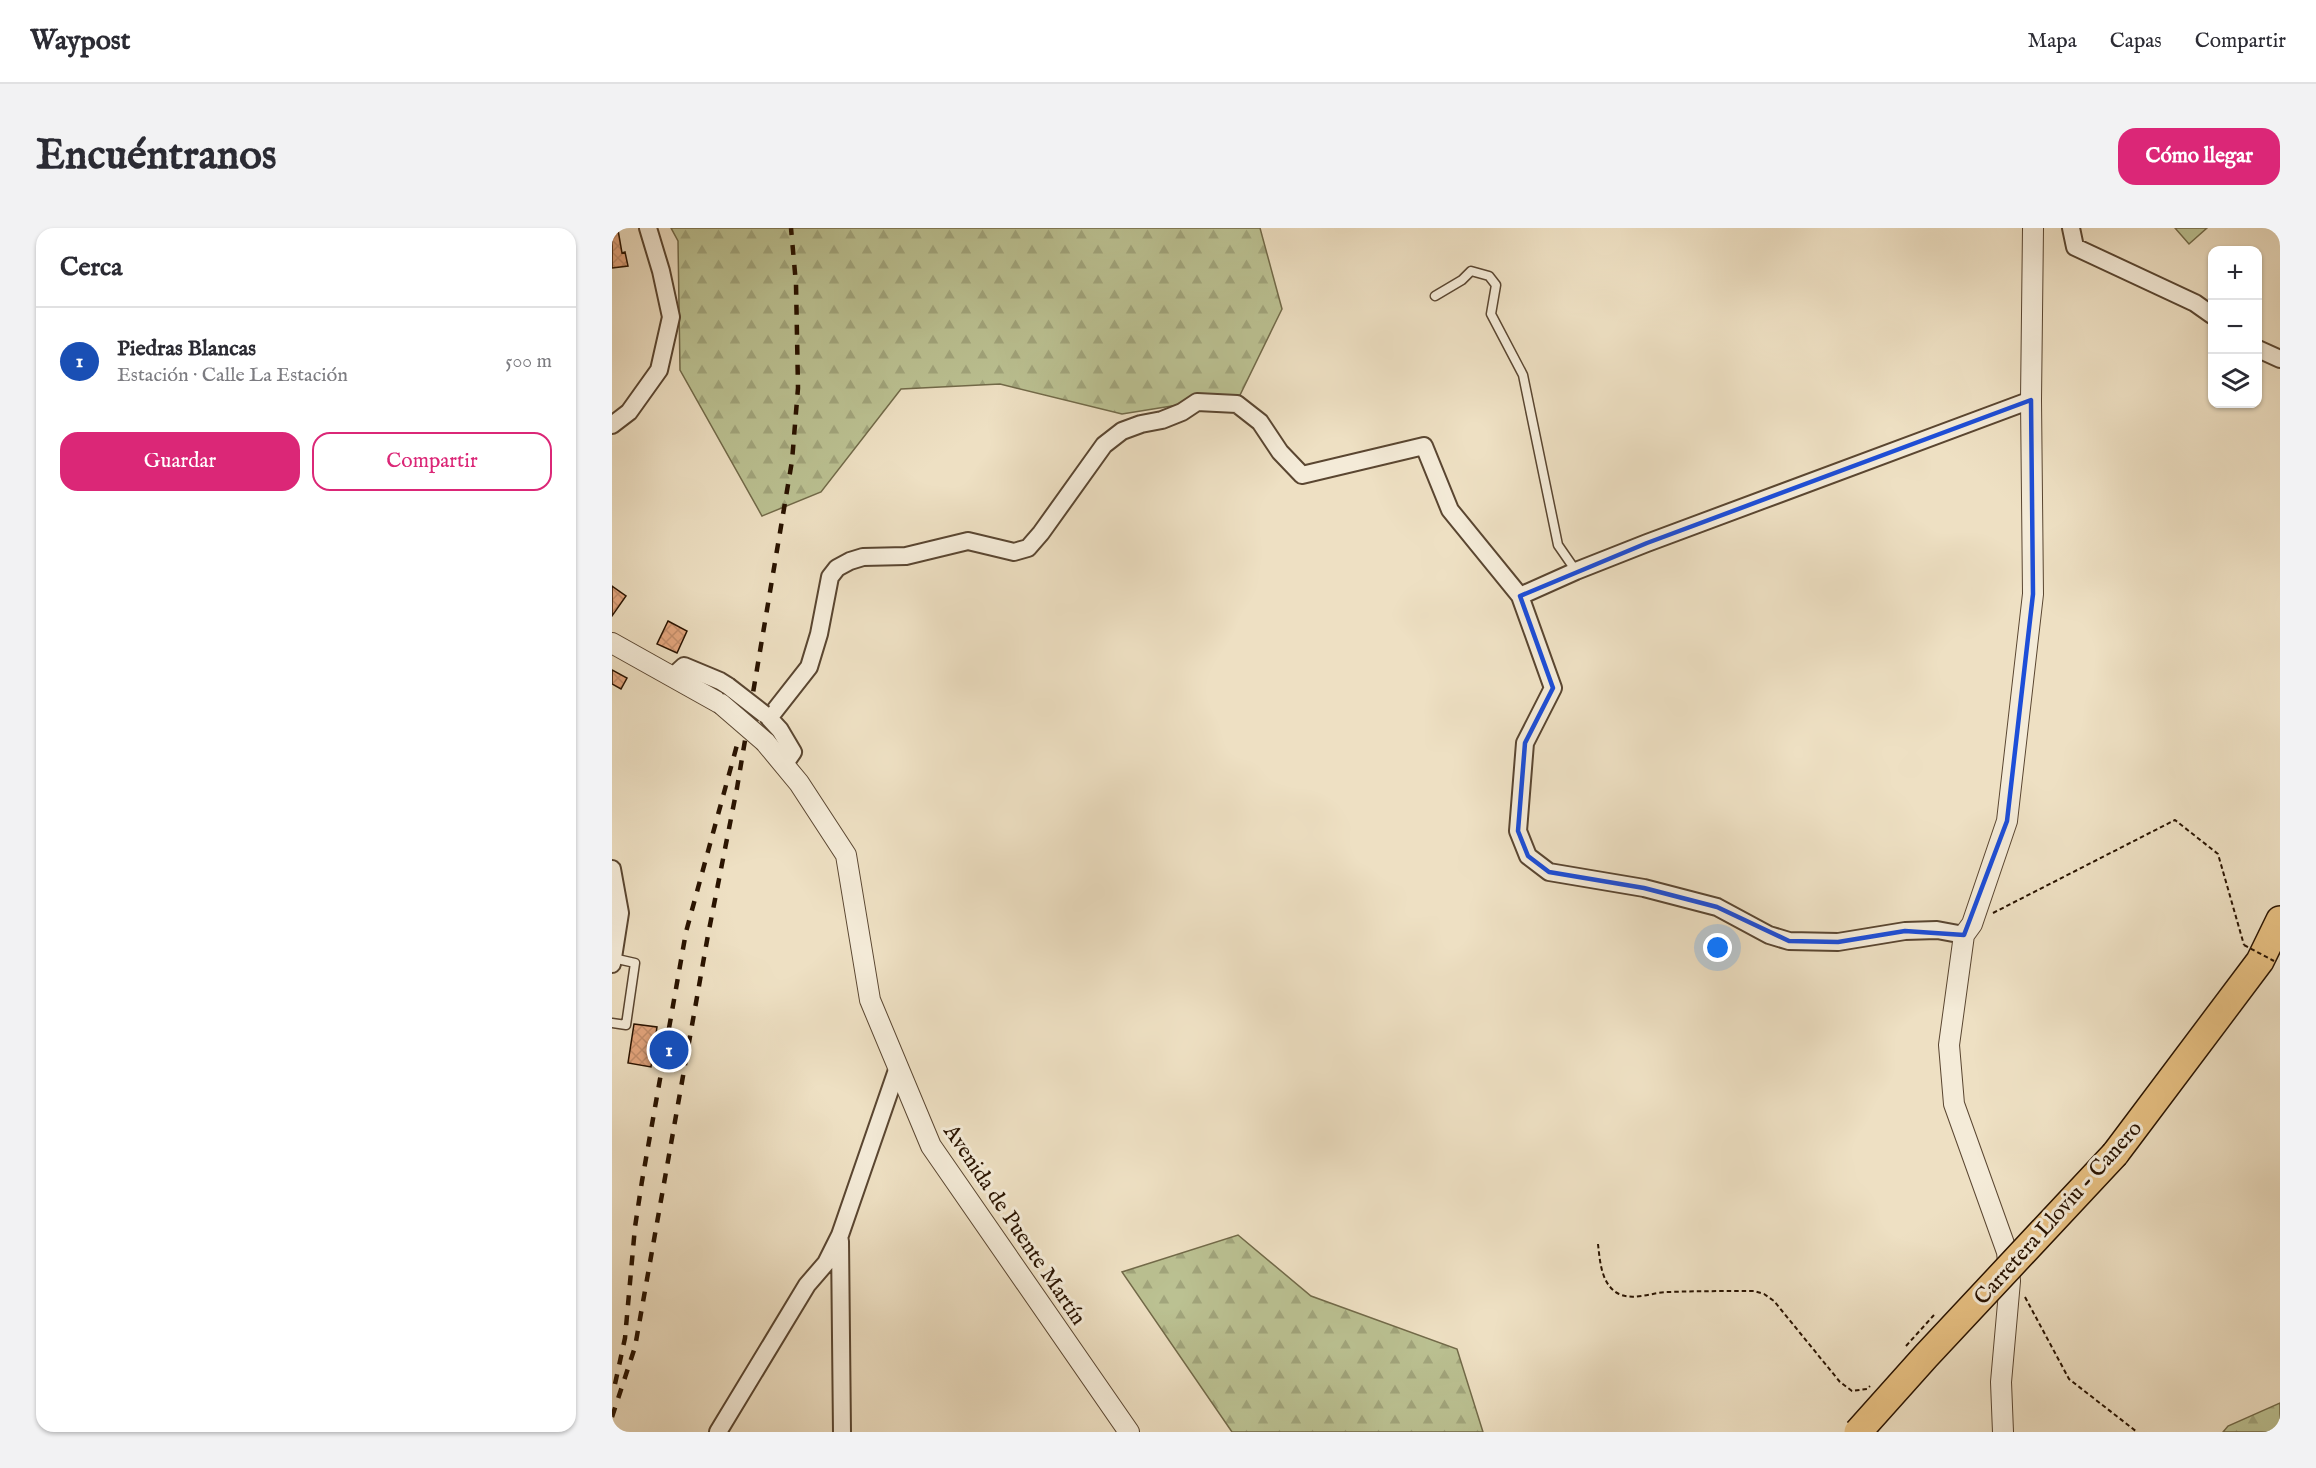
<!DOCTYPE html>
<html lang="es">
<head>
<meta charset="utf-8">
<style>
	:root { --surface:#fff; --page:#f2f2f3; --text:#2b2b33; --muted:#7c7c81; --line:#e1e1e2; --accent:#db2777 }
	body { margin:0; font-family:"IM FELL English",serif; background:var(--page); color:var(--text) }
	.controls { position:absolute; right:18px; top:18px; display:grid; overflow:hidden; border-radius:12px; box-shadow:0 2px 4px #0004 }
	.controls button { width:54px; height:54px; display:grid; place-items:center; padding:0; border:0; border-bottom:2px solid var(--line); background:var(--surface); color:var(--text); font:30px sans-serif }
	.you { position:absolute; left:1106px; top:720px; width:21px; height:21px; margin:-15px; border:4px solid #fff; border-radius:50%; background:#1a73e8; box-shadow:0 0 0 9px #1a73e833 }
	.badge { display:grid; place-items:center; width:39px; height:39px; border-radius:50%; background:var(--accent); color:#fff; font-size:20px; font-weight:700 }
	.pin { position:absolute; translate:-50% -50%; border:3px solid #fff; box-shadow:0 2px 6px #0006 }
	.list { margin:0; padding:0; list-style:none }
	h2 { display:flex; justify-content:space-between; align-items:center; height:78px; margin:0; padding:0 24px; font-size:26px }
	h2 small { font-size:20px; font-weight:400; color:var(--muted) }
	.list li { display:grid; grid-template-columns:39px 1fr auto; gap:18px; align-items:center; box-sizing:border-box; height:108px; padding:0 24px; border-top:2px solid var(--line) }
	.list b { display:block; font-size:22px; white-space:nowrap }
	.list p { margin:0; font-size:20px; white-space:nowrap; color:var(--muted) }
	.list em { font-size:20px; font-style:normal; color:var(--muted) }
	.actions { display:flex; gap:12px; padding:18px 24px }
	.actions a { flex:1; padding:14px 0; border:2px solid var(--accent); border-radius:18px; text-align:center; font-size:21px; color:var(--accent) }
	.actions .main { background:var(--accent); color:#fff }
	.icon { flex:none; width:33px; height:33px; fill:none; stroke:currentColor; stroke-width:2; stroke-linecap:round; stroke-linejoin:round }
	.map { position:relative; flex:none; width:1668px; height:1204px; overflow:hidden; border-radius:18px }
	header { display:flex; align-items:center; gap:36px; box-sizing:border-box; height:84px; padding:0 30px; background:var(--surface); border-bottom:2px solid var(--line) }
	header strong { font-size:28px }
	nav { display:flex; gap:33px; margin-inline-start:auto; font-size:21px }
	.intro { display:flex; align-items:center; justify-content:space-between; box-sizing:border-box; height:144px; padding:0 36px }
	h1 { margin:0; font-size:42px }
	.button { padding:15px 27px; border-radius:18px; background:var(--accent); color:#fff; font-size:21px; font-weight:700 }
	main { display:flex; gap:36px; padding:0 36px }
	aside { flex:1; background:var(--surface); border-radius:18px; box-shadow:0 2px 4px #0004 }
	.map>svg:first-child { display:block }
	.forest { fill:url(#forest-firs); stroke:#726a49; stroke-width:1.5 }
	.garden { fill:#bbc192; stroke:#726a49; stroke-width:1.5 }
	.building { fill:url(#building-cross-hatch); stroke:#291300; stroke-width:1.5 }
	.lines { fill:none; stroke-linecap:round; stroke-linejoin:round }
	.service-casing { stroke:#5a4631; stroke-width:11 }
	.minor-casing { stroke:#5a4631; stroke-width:20 }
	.tertiary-casing { stroke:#5a4631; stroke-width:22 }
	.trunk-casing { stroke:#291300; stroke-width:30 }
	.path { stroke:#291300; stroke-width:2; stroke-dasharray:4.5 3; stroke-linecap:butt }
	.service { stroke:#f4ebd8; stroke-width:8 }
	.minor { stroke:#f4ebd8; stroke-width:16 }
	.tertiary { stroke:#f4ebd8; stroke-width:20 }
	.trunk { stroke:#e7c082; stroke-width:27 }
	.rail { stroke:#291300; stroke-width:4.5; stroke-dasharray:10 10; stroke-linecap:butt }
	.minor-bridge-casing { stroke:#5a4631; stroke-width:20; stroke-linecap:butt }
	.tertiary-bridge-casing { stroke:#5a4631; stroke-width:22; stroke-linecap:butt }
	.trunk-bridge-casing { stroke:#291300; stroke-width:30; stroke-linecap:butt }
	.path-bridge { stroke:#291300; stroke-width:2; stroke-dasharray:4.5 3; stroke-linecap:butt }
	.minor-bridge { stroke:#f4ebd8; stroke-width:16 }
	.tertiary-bridge { stroke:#f4ebd8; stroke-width:20 }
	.trunk-bridge { stroke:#e7c082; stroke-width:27 }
	.marked { fill:none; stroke:#1d4ed8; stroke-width:4.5; stroke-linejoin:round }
	.labels { text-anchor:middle; stroke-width:6; stroke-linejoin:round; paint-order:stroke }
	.street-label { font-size:22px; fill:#291300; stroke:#f4ebd8 }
</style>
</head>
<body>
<header>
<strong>Waypost</strong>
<nav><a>Mapa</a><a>Capas</a><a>Compartir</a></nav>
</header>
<div class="intro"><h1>Encuéntranos</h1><a class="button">Cómo llegar</a></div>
<main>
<aside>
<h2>Cerca<small></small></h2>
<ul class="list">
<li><span class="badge" style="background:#1a4fb4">1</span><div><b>Piedras Blancas</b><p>Estación · Calle La Estación</p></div><em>500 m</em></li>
</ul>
<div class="actions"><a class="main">Guardar</a><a>Compartir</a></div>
</aside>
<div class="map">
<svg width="1668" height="1204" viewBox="0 0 1668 1204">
	<defs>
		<pattern id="forest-firs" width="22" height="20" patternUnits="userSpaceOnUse" patternTransform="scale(1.5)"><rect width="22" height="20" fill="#bbc192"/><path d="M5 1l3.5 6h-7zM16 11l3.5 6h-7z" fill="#a1a57c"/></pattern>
		<pattern id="building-cross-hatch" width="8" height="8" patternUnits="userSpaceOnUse" patternTransform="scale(1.5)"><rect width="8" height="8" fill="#e5a77f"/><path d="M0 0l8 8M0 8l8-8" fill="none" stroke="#c48f6c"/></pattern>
	</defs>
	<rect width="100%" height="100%" fill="#eee0c3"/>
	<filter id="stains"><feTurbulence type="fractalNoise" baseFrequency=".00333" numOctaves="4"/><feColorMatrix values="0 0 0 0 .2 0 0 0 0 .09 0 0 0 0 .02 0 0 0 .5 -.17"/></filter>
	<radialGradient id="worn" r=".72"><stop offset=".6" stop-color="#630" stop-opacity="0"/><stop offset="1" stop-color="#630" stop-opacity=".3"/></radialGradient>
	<path class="forest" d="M59,0H648L670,81L628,167L510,186L388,156L289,161L209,264L150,288L68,142L66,13Z
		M626,1007L699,1068L845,1121L871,1204H620L510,1044Z
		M1668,1175V1204H1611L1616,1198Z"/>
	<path class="garden" d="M1563,0H1595L1577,16Z"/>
	<path class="building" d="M6,2L10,25L13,24L16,38L0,40V3Z
		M0,358L14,368L0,388Z
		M56,393L75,403L65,425L45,416Z
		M0,442L15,450L9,461L0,456Z
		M22,796L45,799L39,839L16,835Z"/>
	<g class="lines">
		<g class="service-casing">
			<path id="service" d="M823,68L850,52L859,43L877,48L884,57L879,86L911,147L946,317L964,343
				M0,795L14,797L23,735L1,730"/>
		</g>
		<g class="minor-casing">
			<path id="minor" d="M1459,0L1463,19L1583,75L1600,87
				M1646,121L1668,131
				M0,197L17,184L47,142L59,89L49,43L36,0
				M908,368L964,343L1035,315L1419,172
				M60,449L72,438L108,453L116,458
				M172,537L181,524L168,502L157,490L197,439L207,406L218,349L225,340L238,333L251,329L294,328L356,313L402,324L416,320L429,305L492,217L510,203L529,196L550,192L570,184L585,174L625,176L648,194L668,224L690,247L812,218L838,282L908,368L941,460L913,515L906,603L916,628L937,644L1032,660L1105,679L1157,707L1177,713L1226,714L1293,703L1325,702L1352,707
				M0,641L8,685L0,736
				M228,1013L230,1204
				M106,1204L195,1057L214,1035L228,1007L286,839"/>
		</g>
		<g class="tertiary-casing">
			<path id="tertiary" d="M0,415L109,476
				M153,514L187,555L234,627L258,772L319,918L517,1204
				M1391,1204L1389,1154L1398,1053L1395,1024L1342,876L1337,817L1352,707L1360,696L1395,593L1421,366L1419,172L1421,0"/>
		</g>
		<g class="trunk-casing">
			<path id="trunk" d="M1503,926L1648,733L1668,692"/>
		</g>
		<path class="path" d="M1381,685L1563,592L1606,626L1632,717
			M986,1016C988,1033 989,1057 1007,1066C1022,1073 1041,1064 1057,1064C1086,1063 1114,1063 1142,1063L1152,1066L1162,1073L1228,1154L1240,1163L1255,1161L1258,1158
			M1413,1069L1457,1151L1525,1204
			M1294,1118L1322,1087"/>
		<use href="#service" class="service"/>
		<use href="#minor" class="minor"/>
		<use href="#tertiary" class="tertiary"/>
		<use href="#trunk" class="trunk"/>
		<path class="rail" d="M3,1156L13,1110L23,999L30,953L74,704L125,517
			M0,1189L23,1119L96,707L125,560L180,233L186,160L184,56L179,0"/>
		<g class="minor-bridge-casing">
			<path id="minor-bridge" d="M116,458L152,486"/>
		</g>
		<g class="tertiary-bridge-casing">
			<path id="tertiary-bridge" d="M109,476L153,514"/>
		</g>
		<g class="trunk-bridge-casing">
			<path id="trunk-bridge" d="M1246,1204L1314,1128L1503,926"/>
		</g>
		<path class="path-bridge" d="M1632,717L1662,733"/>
		<use href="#minor-bridge" class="minor-bridge"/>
		<use href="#tertiary-bridge" class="tertiary-bridge"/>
		<use href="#trunk-bridge" class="trunk-bridge"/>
	</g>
	<path class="marked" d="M1419,172L1421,366L1395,593L1352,707L1293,703L1226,714L1177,713L1105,679L1032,660L937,644L916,628L906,603L913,515L941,460L908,368L1035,315Z"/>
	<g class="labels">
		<g class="street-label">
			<text transform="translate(1445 984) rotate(-48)" y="8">Carretera Lloviu - Canero</text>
			<text transform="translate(404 996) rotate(56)" y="8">Avenida de Puente Martín</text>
		</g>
	</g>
	<rect width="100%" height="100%" filter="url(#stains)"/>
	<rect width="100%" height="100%" fill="url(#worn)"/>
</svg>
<div class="controls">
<button>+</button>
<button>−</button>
<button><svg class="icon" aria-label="layers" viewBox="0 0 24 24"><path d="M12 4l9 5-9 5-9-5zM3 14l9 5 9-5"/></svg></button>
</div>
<div class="you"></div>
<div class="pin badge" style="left:57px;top:822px;background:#1a4fb4">1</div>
</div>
</main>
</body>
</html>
